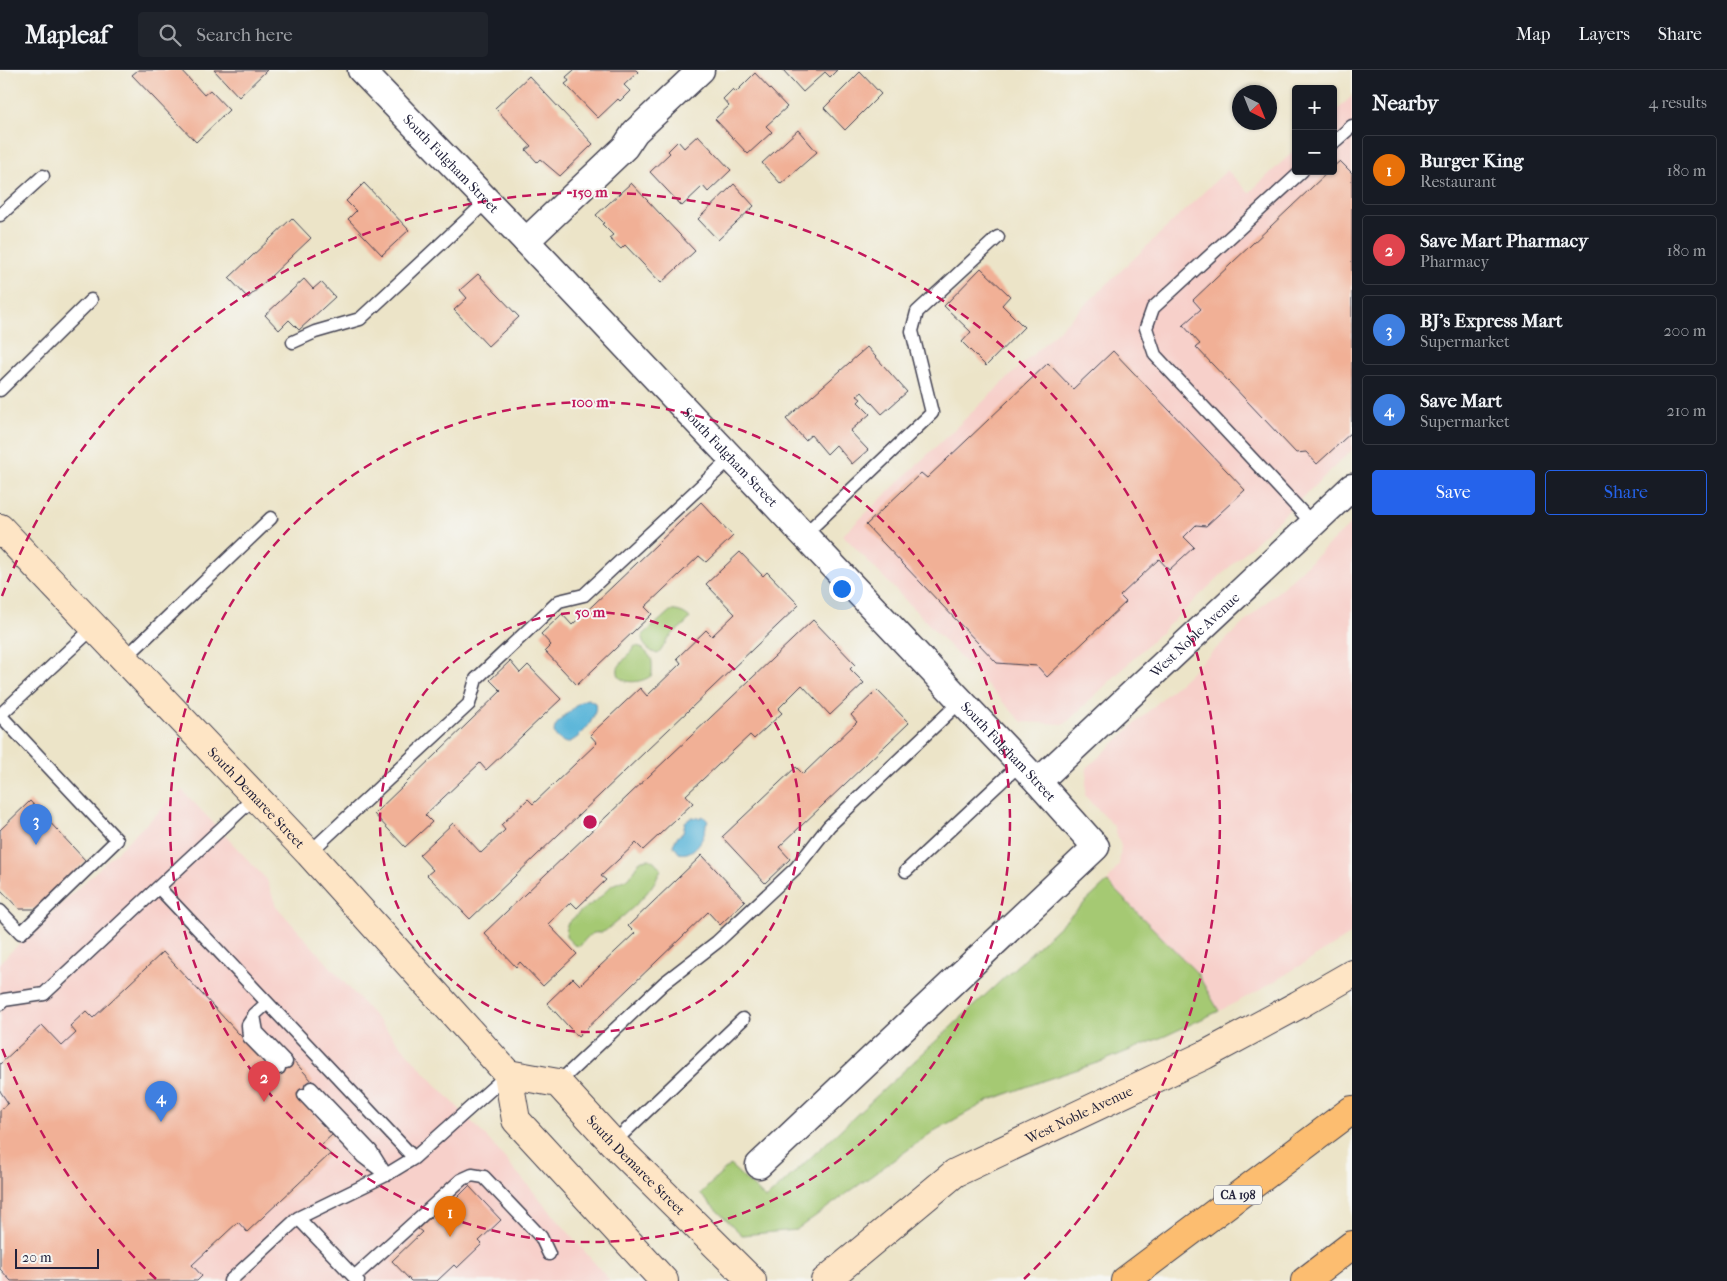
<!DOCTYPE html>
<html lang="en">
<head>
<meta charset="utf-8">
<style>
	:root { --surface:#171b24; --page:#20242c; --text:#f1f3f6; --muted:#9ea1a6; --line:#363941; --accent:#2563eb }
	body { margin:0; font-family:"IM FELL French Canon",serif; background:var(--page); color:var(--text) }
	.controls { position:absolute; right:15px; top:15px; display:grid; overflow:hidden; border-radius:5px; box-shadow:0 1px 4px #0004 }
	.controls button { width:45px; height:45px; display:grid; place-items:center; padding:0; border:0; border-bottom:1px solid var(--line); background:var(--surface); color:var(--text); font:25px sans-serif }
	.compass { position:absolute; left:1232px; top:15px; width:45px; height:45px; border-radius:50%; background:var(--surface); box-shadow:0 1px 4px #0004; rotate:137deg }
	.scale { position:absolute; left:15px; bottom:12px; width:84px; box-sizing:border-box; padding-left:5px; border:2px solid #22223b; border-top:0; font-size:14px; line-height:18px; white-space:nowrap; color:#22223b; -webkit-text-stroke:4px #f6f6f2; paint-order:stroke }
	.you { position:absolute; left:841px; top:518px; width:18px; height:18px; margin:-12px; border:4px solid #fff; border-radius:50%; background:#1a73e8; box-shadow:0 0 0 8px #1a73e833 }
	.badge { display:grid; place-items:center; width:32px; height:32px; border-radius:50%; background:var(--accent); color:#fff; font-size:16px; font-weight:700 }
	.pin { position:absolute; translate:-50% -41px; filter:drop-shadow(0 1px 2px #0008) }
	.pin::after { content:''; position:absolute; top:26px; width:18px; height:15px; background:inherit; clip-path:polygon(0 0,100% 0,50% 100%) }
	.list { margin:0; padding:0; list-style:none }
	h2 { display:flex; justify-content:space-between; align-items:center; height:65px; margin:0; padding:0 20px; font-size:21px }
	h2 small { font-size:16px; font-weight:400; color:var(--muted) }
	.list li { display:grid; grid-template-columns:32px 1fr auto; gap:15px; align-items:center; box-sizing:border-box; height:70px; margin:0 10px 10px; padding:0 10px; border:1px solid var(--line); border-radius:5px }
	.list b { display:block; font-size:19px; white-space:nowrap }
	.list p { margin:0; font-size:16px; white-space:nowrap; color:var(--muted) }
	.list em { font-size:16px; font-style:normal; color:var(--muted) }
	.actions { display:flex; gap:10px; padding:15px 20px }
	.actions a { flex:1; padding:11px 0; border:1px solid var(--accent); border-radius:5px; text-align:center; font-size:18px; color:var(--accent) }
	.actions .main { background:var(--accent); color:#fff }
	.icon { flex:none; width:28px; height:28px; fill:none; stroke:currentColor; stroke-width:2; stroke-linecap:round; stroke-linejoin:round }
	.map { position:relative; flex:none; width:1352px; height:1211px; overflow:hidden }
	header { display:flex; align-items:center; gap:30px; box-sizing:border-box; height:70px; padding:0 25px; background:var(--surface); border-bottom:1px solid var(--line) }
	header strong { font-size:24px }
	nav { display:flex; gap:28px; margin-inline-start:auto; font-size:18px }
	.search { width:350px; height:45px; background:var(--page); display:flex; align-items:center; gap:12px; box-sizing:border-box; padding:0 18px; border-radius:5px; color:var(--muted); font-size:19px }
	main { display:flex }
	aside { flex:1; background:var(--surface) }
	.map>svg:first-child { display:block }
	.built { fill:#f7d0ca }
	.green { fill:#a5c973; stroke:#647657 }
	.water { fill:#5bb6d9; stroke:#3e6c8a }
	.building { fill:#f1b096 }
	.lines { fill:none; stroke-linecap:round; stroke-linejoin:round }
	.service-casing { stroke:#403f50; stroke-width:15 }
	.minor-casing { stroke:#403f50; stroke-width:29 }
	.secondary-casing { stroke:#403f50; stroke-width:30 }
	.motorway-casing { stroke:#403f50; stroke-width:30 }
	.service { stroke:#fff; stroke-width:12 }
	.minor { stroke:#fff; stroke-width:26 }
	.secondary { stroke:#fee5c5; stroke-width:28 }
	.motorway { stroke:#fcbd6f; stroke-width:28 }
	.ring { fill:none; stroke:#c2185b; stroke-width:2.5; stroke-dasharray:9 6 }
	.labels { text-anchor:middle; stroke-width:4; stroke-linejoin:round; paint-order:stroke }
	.shield { fill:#f6f6f2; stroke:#626272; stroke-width:1 }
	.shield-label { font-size:12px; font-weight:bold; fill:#22223b }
	.street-label { font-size:14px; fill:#22223b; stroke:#f6f6f2 }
	.centre { fill:#c2185b; stroke:#f6f6f2; stroke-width:2.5 }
	.ring-label { font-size:15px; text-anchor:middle; font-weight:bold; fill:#c2185b; stroke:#f6f6f2; stroke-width:4; stroke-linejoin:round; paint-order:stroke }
</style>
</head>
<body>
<header>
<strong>Mapleaf</strong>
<div class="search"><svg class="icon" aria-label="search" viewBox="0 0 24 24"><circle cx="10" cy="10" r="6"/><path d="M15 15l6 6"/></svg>Search here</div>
<nav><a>Map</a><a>Layers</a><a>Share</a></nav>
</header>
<main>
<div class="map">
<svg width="1352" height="1211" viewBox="0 0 1352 1211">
	<rect width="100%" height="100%" fill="#f6f6f2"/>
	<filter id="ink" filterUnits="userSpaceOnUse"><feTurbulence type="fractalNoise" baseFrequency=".02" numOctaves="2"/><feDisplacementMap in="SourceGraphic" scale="10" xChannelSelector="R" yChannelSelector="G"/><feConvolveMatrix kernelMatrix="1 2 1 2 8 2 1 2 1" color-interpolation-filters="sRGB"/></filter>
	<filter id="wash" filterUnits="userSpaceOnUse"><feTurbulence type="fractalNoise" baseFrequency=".0096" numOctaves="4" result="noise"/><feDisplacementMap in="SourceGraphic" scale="20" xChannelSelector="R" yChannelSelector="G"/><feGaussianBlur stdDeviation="1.12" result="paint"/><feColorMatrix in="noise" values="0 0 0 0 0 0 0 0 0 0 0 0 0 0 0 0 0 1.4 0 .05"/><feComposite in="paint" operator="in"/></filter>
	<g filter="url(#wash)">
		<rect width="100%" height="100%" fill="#ece4c8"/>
		<path class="built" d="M1352,26V380L1065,654L1022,652L843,465L1227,100L1249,123L1296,79V101H1333V44Z
			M1352,453V864L1260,920L1219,941L1197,903L1107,812L1119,795L1121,776L1114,756L1085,726L1087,698Z
			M182,720L267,810L276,836L429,1007L489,1070L610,1211H0V892Z"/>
		<path class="green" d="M670,541C677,540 685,543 690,548C684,557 674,561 668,569C664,574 663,579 658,584C650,582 640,574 643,565Z
			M635,576L641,577C654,590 652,588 652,605C642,614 615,616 618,598C619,595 632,581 635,576Z
			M649,789L654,791L661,799C652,824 625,845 605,861C601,863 598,862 594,863C588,865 584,871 580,876L574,875L566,867L567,854L582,840L596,831L612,815L626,809L633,803L639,792L642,790Z
			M1107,812L1197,903L1219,941L1165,966L1103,991L1045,1010L990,1030L934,1061L796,1160L742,1165L700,1124L730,1095L766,1129Z"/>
		<path class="water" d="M588,629L595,633C599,647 579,671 566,673C545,664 556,653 568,643C574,638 580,630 588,629Z
			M703,746L708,751L706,754C706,767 694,787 679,783L673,775L677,767L683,763L685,752L692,747L700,748Z"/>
		<g id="blocks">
			<path class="building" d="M138,0H181L204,25L210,20L229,40L196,72L132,5Z
				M214,0H267L239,27Z
				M574,0H636L638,2L624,15L630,21L620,31L618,29L598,48L565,14L569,11L566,7Z
				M783,0H837L830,7L825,2L803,22Z
				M860,2L881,24L845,60L824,38Z
				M755,3L787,37L766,56L772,62L748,84L715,49L729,36L723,29L733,19L736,22Z
				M529,6L593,74L560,106L540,89L537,92L526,80L531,76L495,38Z
				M798,60L817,82L781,114L762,93Z
				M698,65L731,100L708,122L703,116L682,136L650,102L670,83L668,81L678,71L684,78Z
				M1340,91L1352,103V362L1317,394L1306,382L1296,383L1196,277L1200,274L1183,255L1201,239L1193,230L1329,101H1333V97Z
				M364,113L409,160L382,185L348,149L356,141L346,131Z
				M631,113L695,181L661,213L625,175L621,179L609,168L613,165L602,154L604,153L596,145Z
				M734,114L754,136L718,170L698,149Z
				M292,148L311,168L248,228L229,208Z
				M981,198L1010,226L1002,235L1024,257L986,296L962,272L971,262L944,236Z
				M478,204L519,247L488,276L454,240L467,228L460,220Z
				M304,209L313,219L321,212L335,227L299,260L289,250L279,260L265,245Z
				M867,277L907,322L882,344L862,322L857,326L861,329L858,332L870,344L850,361L868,380L852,394L836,375L827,384L811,365L805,370L786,349Z
				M1113,281L1245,420L1206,456L1196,455L1184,467L1194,477L1169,500L1159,489L1120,526L1126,532L1047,607L1037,596L997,593L866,455L921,403L927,408L1048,293L1073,319Z
				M701,432L733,466L706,492L699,486L645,537L652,544L577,615L545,581L551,575L541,564L562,544L572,555Z
				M740,482L763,506L767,502L799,535L470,849L427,805L433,800L419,785L453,753L481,783L505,760L501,755L528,729L533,734L597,673L590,665L640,618L647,626L681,593L677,588L706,560L712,566L735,544L706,514Z
				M813,550L855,594L850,599L864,613L830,645L802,615L778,639L782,643L754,669L750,665L686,725L693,733L643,780L636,773L601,806L606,810L577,838L571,832L548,854L577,884L543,916L520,892L516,897L484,863Z
				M510,591L520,603L528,595L561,629L486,700L480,693L425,745L432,752L405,777L374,744L501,621L490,610Z
				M877,620L909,653L779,777L790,789L765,813L722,767L796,697L803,704L857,652L851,645Z
				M30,731L86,791L36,839H19L0,819V760Z
				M702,785L745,831L720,855L708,842L578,967L547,933L573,908L580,915L635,863L628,856Z
				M163,882L276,1004L292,989L313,1012L297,1026L333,1064L321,1075L330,1084L247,1162L238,1152L192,1195L202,1206L197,1211H11L0,1199V1040L8,1033L0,1021V994L42,955L62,976L76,963L70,956L86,941L93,948Z
				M469,1116L501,1150L479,1171L482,1174L457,1198L454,1195L437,1211H411L392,1191L422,1162L418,1159L442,1136L446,1139Z"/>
		</g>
	</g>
	<g filter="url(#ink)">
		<use href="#blocks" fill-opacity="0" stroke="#403f50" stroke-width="1"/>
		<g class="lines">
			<g class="service-casing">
				<path id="service" d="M1333,73L1352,56
					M1302,101L1153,238L1146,258L1155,285L1313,454
					M0,145L43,106
					M293,272L315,262L360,249L487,131
					M0,320L91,230
					M804,465L932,343L912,261L917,242L998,167
					M124,589L271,448
					M0,645L117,770L21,863L0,841
					M0,645L94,557
					M309,783L469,634L476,609L559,531L584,525L731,388
					M906,801L1020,694
					M159,818L414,1088
					M267,933L254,945L257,962L286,992
					M0,934L4,930L44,924L255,727
					M252,949L248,955L249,967L279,998
					M558,1013L664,913L717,872L796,798L829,756L961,631
					M311,1018L371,1081L386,1105
					M304,1025L363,1087L380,1100
					M613,1073L743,949
					M298,1148L358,1211
					M354,1207L461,1110L472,1105L484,1107L541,1167L549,1184
					M230,1211L298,1148L386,1105L414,1088L508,1004"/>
			</g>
			<g class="minor-casing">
				<g id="minor">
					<path id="s1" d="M361,0L526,171L961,631L1038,712L1096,777L759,1095"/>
					<path d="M526,171L625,77L635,62L701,0"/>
					<path id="s2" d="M1038,712L1352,417"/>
				</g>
			</g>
			<g class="secondary-casing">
				<g id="secondary">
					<path id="s3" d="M0,458L309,783L508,1004L516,1050L664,1211"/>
					<path id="s4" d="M508,1004L558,1013L613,1073L752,1211"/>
					<path id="s5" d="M825,1211L955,1103L1205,985L1298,935L1352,904"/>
				</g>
			</g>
			<g class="motorway-casing">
				<path id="motorway" d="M1125,1211L1352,1040
					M1305,1211L1352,1175"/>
			</g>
			<use href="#service" class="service"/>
			<use href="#minor" class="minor"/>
			<use href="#secondary" class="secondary"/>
			<use href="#motorway" class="motorway"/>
		</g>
	</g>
	<g class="ring">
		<circle cx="590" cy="752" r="210"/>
		<circle cx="590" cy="752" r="420"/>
		<path d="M156 1209A630 630 0 0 1 2 978M2 526A630 630 0 1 1 1024 1209"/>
	</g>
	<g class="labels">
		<rect class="shield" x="1214" y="1115.5" width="48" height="19" rx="4"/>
		<g class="shield-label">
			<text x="1238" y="1129">CA 198</text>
		</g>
		<g class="street-label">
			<text dy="5" stroke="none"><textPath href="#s1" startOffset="130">South Fulgham Street</textPath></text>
			<text dy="5" stroke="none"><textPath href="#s1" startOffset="535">South Fulgham Street</textPath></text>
			<text dy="5" stroke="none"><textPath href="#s2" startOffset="215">West Noble Avenue</textPath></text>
			<text dy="5" stroke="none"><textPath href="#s1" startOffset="940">South Fulgham Street</textPath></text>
			<text dy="5" stroke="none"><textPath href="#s3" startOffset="372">South Demaree Street</textPath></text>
			<text dy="5" stroke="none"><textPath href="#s5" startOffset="306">West Noble Avenue</textPath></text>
			<text dy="5" stroke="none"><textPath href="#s4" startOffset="164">South Demaree Street</textPath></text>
		</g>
	</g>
	<circle cx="590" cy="752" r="8" class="centre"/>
	<g class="ring-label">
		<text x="590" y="127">150 m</text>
		<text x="590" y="337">100 m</text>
		<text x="590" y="547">50 m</text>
	</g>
</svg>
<div class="controls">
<button>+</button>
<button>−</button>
</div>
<svg class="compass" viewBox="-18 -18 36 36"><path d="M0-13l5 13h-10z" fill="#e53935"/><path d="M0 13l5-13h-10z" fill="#9ea1a6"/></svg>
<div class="scale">20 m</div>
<div class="you"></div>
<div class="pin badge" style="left:450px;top:1167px;background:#e8710a">1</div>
<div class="pin badge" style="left:264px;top:1032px;background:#e0444e">2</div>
<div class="pin badge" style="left:36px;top:775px;background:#3f7fe0">3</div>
<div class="pin badge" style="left:161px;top:1052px;background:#3f7fe0">4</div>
</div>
<aside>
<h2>Nearby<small>4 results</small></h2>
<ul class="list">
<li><span class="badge" style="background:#e8710a">1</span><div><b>Burger King</b><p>Restaurant</p></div><em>180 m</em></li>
<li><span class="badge" style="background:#e0444e">2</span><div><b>Save Mart Pharmacy</b><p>Pharmacy</p></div><em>180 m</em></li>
<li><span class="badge" style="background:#3f7fe0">3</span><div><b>BJ's Express Mart</b><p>Supermarket</p></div><em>200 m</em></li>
<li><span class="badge" style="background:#3f7fe0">4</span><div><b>Save Mart</b><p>Supermarket</p></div><em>210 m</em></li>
</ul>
<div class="actions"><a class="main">Save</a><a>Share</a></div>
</aside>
</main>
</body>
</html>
